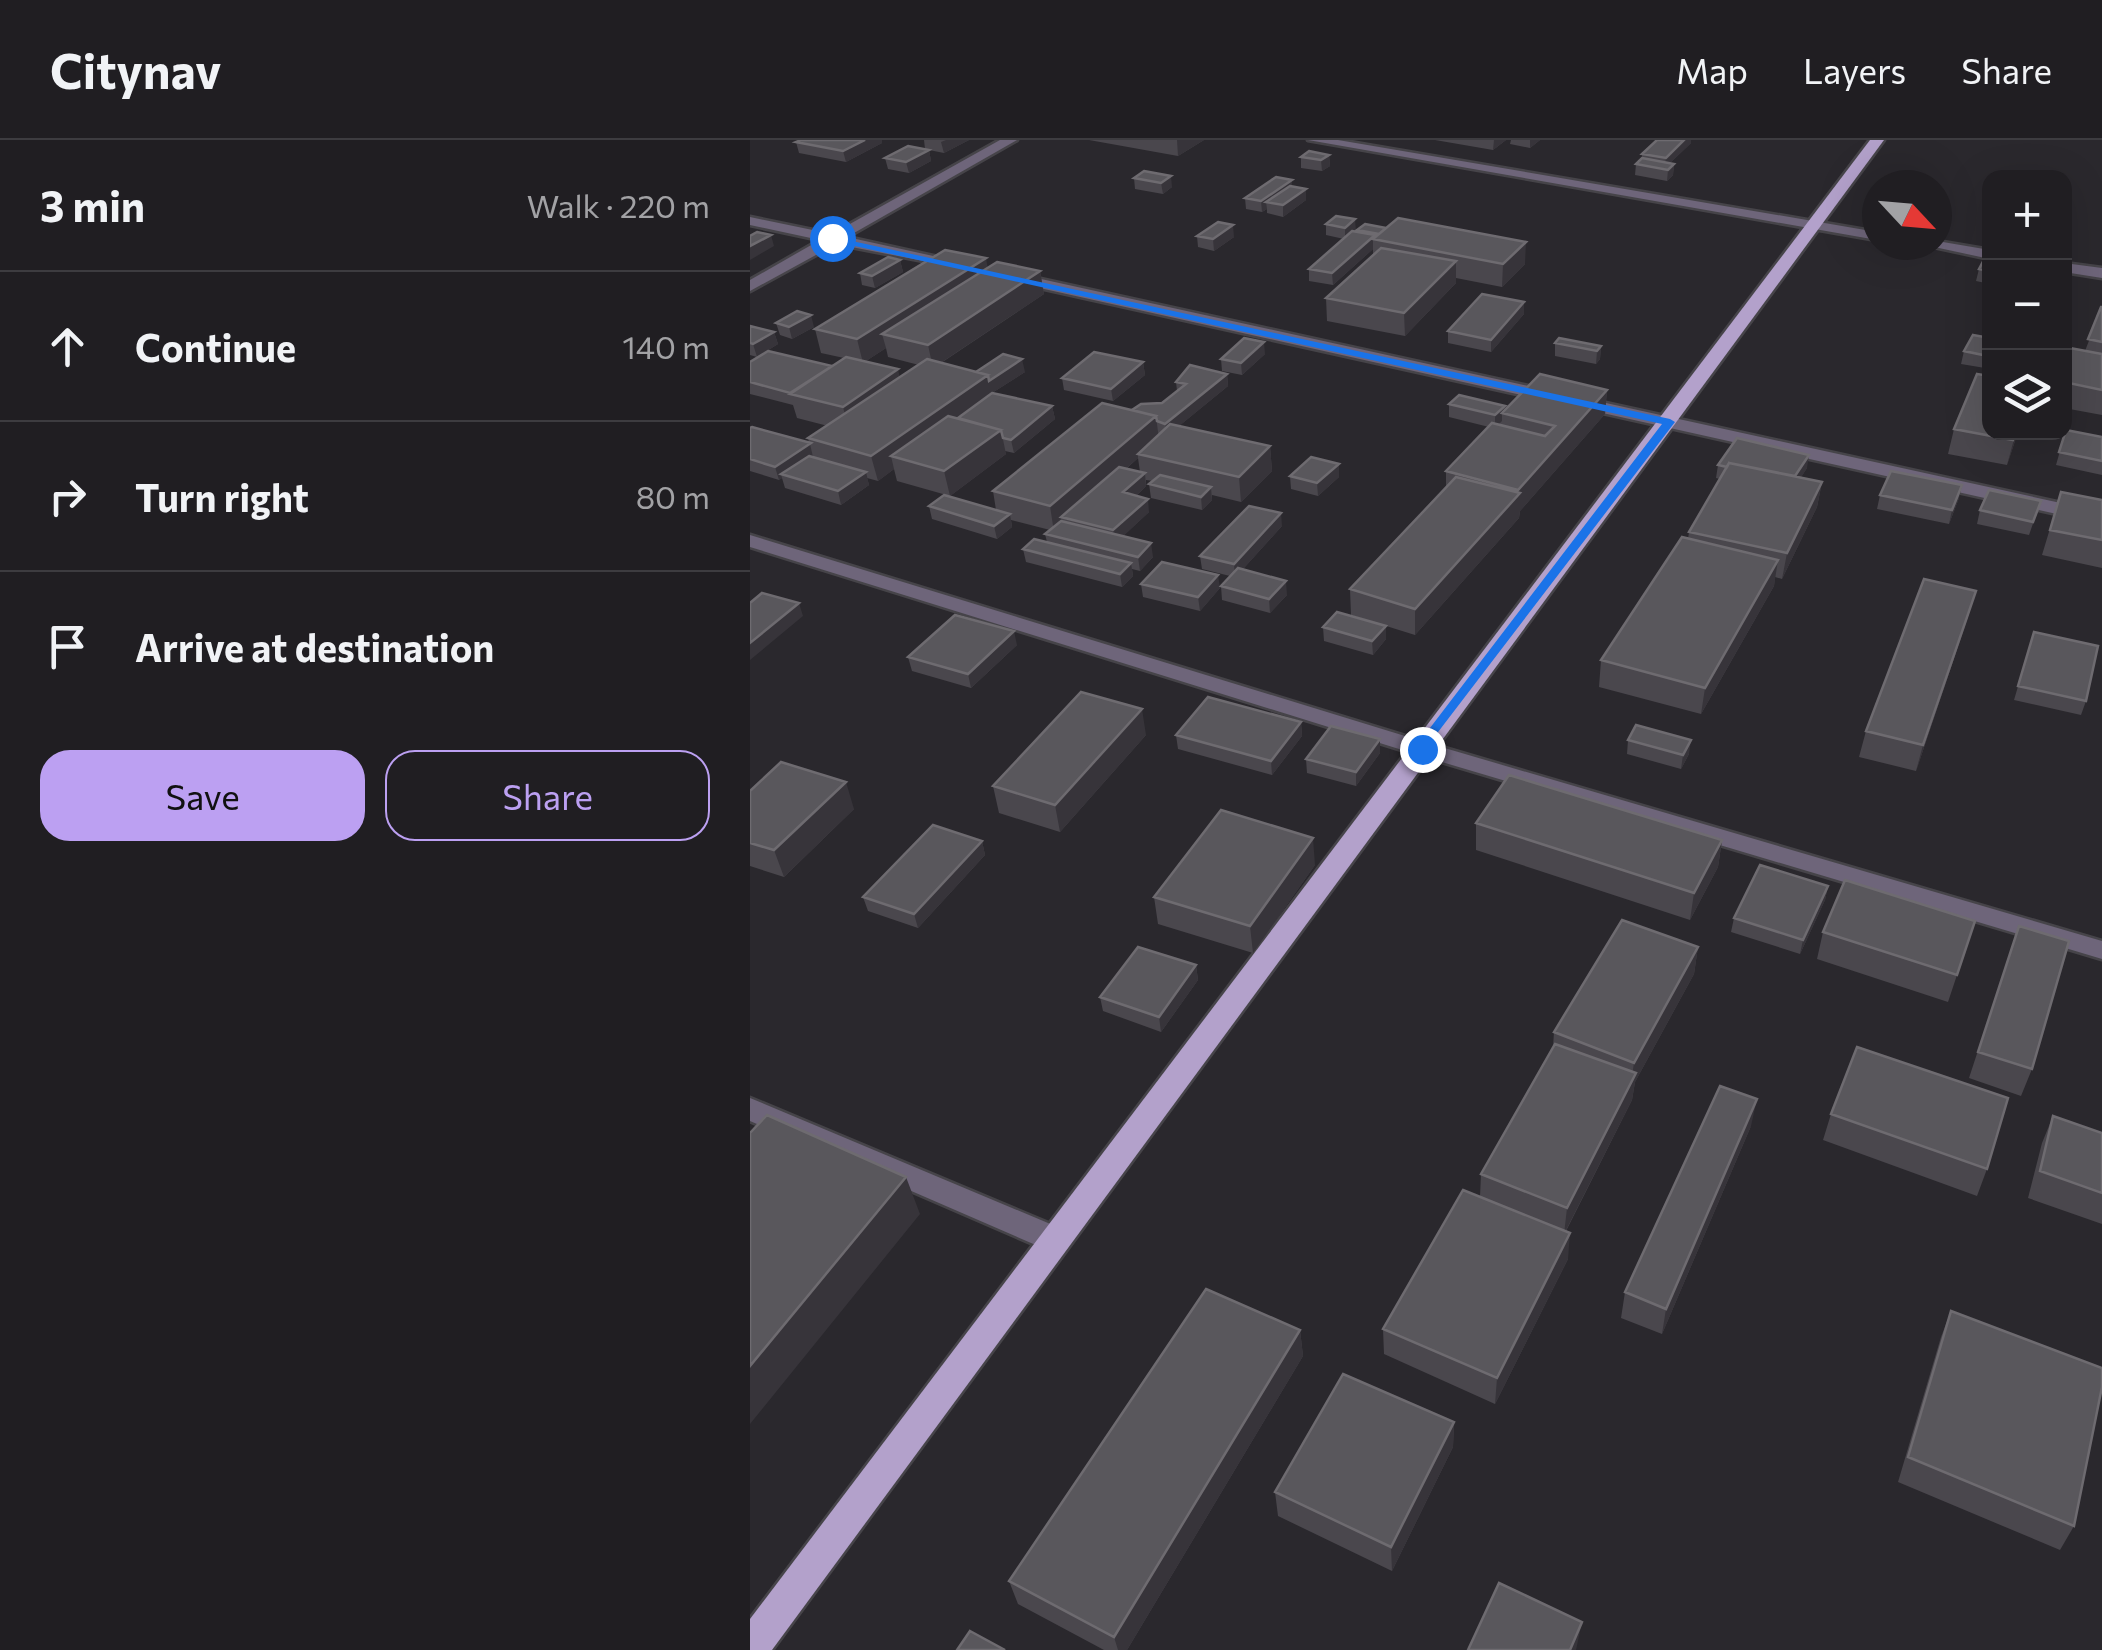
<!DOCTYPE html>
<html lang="en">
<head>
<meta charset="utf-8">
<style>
	:root { --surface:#201e22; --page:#28272a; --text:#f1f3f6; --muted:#a2a2a5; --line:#3d3c40; --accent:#bca0f2 }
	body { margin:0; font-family:Commissioner,sans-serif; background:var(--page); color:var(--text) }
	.controls { position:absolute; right:30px; top:30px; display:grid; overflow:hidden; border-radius:20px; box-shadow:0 10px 40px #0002 }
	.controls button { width:90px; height:90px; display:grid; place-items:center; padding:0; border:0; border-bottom:2px solid var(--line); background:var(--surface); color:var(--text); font:50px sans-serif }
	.compass { position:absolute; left:1112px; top:30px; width:90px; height:90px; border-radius:50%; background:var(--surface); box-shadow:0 10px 40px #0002; rotate:116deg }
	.stop { position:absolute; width:30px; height:30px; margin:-22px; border:8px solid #1a73e8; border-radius:50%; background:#fff }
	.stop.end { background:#1a73e8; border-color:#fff; box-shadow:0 2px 10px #0008 }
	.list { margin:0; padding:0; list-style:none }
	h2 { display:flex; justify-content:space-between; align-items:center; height:130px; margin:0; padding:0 40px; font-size:42px }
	h2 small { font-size:32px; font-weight:400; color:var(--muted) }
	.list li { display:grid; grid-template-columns:65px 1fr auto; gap:30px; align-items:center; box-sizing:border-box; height:150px; padding:0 40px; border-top:2px solid var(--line) }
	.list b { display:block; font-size:38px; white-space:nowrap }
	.list em { font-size:32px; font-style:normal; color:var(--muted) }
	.actions { display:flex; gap:20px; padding:30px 40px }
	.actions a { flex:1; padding:22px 0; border:2px solid var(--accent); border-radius:30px; text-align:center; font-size:35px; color:var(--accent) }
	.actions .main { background:var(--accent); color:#111 }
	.icon { flex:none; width:55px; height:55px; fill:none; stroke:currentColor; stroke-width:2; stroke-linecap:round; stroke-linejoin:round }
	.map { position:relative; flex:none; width:1352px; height:1510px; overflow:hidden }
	header { display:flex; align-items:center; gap:60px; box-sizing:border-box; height:140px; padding:0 50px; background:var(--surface); border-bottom:2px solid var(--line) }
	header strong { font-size:48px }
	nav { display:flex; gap:55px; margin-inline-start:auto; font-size:35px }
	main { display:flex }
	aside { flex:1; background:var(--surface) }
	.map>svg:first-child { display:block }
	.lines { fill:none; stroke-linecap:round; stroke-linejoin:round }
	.minor-casing { stroke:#464449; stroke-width:5 }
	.major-casing { stroke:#464449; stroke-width:5 }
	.minor { fill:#6e657a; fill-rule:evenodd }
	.major { fill:#b3a1cb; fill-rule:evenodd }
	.wall { fill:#4a474d; fill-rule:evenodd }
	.shaded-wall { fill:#37343a }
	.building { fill:#59575c; stroke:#6e6b70; stroke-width:2.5 }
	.route { fill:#1a73e8 }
</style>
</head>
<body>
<header>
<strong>Citynav</strong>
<nav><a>Map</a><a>Layers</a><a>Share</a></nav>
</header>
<main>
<aside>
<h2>3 min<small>Walk · 220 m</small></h2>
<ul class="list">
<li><svg class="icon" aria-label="ahead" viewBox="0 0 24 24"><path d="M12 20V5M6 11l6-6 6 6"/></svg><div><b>Continue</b></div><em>140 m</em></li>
<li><svg class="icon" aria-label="right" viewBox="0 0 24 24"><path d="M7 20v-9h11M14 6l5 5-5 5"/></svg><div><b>Turn right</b></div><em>80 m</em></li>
<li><svg class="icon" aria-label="arrive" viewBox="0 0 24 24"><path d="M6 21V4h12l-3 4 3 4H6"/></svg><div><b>Arrive at destination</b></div></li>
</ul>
<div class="actions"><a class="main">Save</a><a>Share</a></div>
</aside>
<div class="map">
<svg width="1352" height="1510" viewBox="0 0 1352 1510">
	<rect width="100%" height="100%" fill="#2a282d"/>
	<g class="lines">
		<g class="minor-casing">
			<path id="minor" d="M250,0H267L97,97L215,123V129L86,104L0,151V140L70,100L0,85V77L82,94Z
				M558,0H588L1127,92V100Z
				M1187,101L1240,110V119L1175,105H1187Z
				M1314,123L1352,128V138L1314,132Z
				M259,132L1352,372V384L254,140L251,137Z
				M0,395L681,604L1352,801V819L665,614L0,407Z
				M0,958L317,1091L321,1100L317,1109L306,1113L295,1109L0,981Z"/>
		</g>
		<g class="major-casing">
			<path id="major" d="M1120,0H1134L22,1510H0V1479Z"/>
		</g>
		<use href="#minor" class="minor"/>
		<use href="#major" class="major"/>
	</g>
	<path class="wall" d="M174,0H219L194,13L179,10L181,21L159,33L138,29L135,18L175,9Z
		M339,0H454L428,16Z
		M685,0H756L743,10Z
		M761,0H790L780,8L760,4Z
		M907,0H941V3L920,23L924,24L923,35L917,41L885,35L886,24L892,19V14Z
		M46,2L132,3L96,22L49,13Z
		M579,15L580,26L572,31L551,28V17Z
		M394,31L422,47L413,54L385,49L384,38Z
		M542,46L556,49V60L533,77L517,73V69L512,72L496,69L495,58Z
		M605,79V92H608L607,90L775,124L752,147L706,138V143L655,196L577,181L576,158L623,115V109L583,145L559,141V129L594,99L576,95V84Z
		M447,96L484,97L464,111L448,107Z
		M1240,115V144L1226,141L1229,129Z
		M150,120L153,132L125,148L112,145L110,133Z
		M238,127L290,131L294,154L191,223L226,232H275L242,253L302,266L305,279L264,313L255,311L256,314L200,356L147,341L144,329L128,341L117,338L119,345L91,365L35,348L32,338L29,340L0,331V288L59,303L58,298L78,286L47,278L43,265L0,254V222L82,226L94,218L71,213L65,189ZM136,208L138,217L169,225L150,238L116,221Z
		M774,162V174L741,212L698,203V191Z
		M1352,167V275L1314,268V221L1335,211Z
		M26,183L64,187L42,199L30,195Z
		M0,186L24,192L28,204L7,217L0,215Z
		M1240,198V218L1235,228L1211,224L1214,211Z
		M805,203L851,206L850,219L846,224L805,216Z
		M515,214L492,235L472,231L471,219Z
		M393,222L395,235L363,261L314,250L312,238Z
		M477,234L478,246L429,286L520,306L522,331L491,362L462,355V360L452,370L401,358L399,344L403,341L396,340V346L386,356L399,372L373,396L403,417L390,431L382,429L383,436L372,447L276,422L273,409L297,402L295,394L300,390L261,380L262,387L247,399L182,379L179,366L246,370L243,351L382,270L412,263L427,251L426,242ZM388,318L390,332L376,329Z
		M857,250L855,274L770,371L769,378L665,495L601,475L600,449L696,348V331L739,287L699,277V264L755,270Z
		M1204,289L1240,292H1268L1257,325L1198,314Z
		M1316,290L1352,297V335L1306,325Z
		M589,324V337L568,356L541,349L540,336Z
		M968,325L1057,328L1051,337L1072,342L1067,367L1032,439L1025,437L1024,446L951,574L849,547L851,520L938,399L939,392L970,339L966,338Z
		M1311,352L1352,360V428L1292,415Z
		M1130,355L1209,358L1199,384L1127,369Z
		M1291,361L1279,395L1227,384L1230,370Z
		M532,386L493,429L537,455L520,473L472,460L471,446L480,436L452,429L450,416Z
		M391,444L470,448L450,471L393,457Z
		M1218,477L1166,631L1109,617L1116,591Z
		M636,486V499L623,515L574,501L573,487Z
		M1284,492L1336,561L1331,575L1264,560Z
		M267,505L221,548L162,531L158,517Z
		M551,582L552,596L522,635L428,609L426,595Z
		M396,595L310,692L249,673L243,646Z
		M878,600L939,614L931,629L877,614Z
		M630,613L606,646L557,633L556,619Z
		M0,651L104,669L34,737L0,726Z
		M726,683L972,700L968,727L940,780L726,710Z
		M232,701L235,715L168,788L118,771L113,757Z
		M565,725L503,813L408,784L404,757Z
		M1078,746L1075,760L1050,814L981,792L984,778Z
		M1225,781L1198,862L1067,819L1073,792Z
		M948,807L944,834L885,942L882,960L816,1091L818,1119L745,1264L634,1214L633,1189L730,1057L731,1034L803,907L804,892Z
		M1260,813L1282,929L1271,956L1219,938Z
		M446,825L448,840L411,892L353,871L350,857Z
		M1081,974L1237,1029L1227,1056L1073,1000Z
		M1303,976L1352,993V1084L1278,1058L1292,1003Z
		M1001,986L912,1194L871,1178L875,1152Z
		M1201,1171L1324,1386L1310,1410L1148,1342L1191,1197Z
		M550,1190L553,1216L377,1510H354L268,1464L259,1441Z
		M704,1282L703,1307L642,1431L528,1376L525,1352Z"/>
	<path class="shaded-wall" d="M115,0H132V3L96,22L93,11Z
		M196,0H219L194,13L191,2Z
		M427,0H454L428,16Z
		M744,0H756L743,10Z
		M780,0H790L780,8Z
		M934,0H941V3L914,29L916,18Z
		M179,10L181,21L159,33L156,22Z
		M579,15L580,26L572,31L571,20Z
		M924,24L923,35L917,41L918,30Z
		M421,36L422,47L413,54L411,43Z
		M542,40V51L516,62L517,69L512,72L511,61Z
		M556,49V60L533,77V65Z
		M605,79L606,91L595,99V88Z
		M483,85L484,97L464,111L463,99Z
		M21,95L24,106L0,120V106Z
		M625,95V100L623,99V109L583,145L582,133Z
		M776,102L775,124L752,147L753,124Z
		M236,118L240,141L132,194L136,208L113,223L107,199Z
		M150,120L153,132L125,148L122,136Z
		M706,121V143L655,196L654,173Z
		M290,131L294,154L183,228L178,205Z
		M774,162V174L741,212V200Z
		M61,175L64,187L42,199L39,187Z
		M24,192L28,204L7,217L3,204Z
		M514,202L515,214L492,235L491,223Z
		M851,206L850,219L846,224L847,211Z
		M272,219L275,232L242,253L243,258L141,316L144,329L128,341L121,316L238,235Z
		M393,222L395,235L363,261L361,249Z
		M148,229L153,253L99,291L93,267Z
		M477,234L478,246L417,296L415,284Z
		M857,250L855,274L770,371L769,378L665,495V469L767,357L768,350Z
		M302,266L305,279L264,313L261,300Z
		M755,266V274L752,273V281L745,288V275Z
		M406,276L409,300L388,314V318L319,379L311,377L312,385L304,392L300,366Z
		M251,290L256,314L200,356L194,331Z
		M1266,292H1268L1257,325Z
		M60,304L63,317L31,334L32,338L29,340L25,327Z
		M520,306L522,331L491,362L489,337Z
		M1059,315L1057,328L1040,355L1042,342Z
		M589,324V337L568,356L567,343Z
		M116,332L119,345L91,365L88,351Z
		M395,333L396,346L375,366L373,352Z
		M1072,342L1067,367L1032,439L1037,413Z
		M1212,345L1209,358L1199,384L1202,370Z
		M461,347L462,360L452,370L451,357Z
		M398,359L399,372L365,404L363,390Z
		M531,373L532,386L485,438L484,424Z
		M260,374L262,387L247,399L244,386Z
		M401,403L403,417L390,431L388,417Z
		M1028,420L1024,446L951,574L955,548Z
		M381,423L383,436L372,447L370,434Z
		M468,435L470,448L450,471L448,457Z
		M536,441L537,455L520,473L519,459Z
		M1226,451L1218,477L1166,631L1173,605Z
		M49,463L53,476L0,520V503Z
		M636,486V499L623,515L622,501Z
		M264,491L267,505L221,548L218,534Z
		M392,569L396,595L310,692L305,665Z
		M551,582L552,596L522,635L521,621Z
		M630,599V613L606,646V632Z
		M941,600L939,614L931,629L933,615Z
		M96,642L104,669L34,737L24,710Z
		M563,698L565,725L503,813L500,786Z
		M972,700L968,727L940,780L944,753Z
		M232,701L235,715L168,788L164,774Z
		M1078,746L1075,760L1050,814L1053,800Z
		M948,807L944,834L885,942L882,960L814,1094L817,1068L881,942L884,923Z
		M446,825L448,840L411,892L409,877Z
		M1007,959L1001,986L912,1194L916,1169Z
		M156,1037L170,1074L0,1284V1226Z
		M820,1093L818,1119L745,1264L747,1238Z
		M550,1190L553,1216L377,1510H368L364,1497Z
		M704,1282L703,1307L642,1431L641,1407Z
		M832,1482L826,1510H820Z"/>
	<path class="building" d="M51,0H115L93,11L46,2Z
		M907,0H934L916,18L892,14Z
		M158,6L179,10L156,22L135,18Z
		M559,11L579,15L571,20L551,17Z
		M892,18L924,24L918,30L886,24Z
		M394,31L421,36L411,43L384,38Z
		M526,37L542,40L511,61L495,58Z
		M540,46L556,49L533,65L516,62Z
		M586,76L605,79L595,88L576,84Z
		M648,78L776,102L753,124L623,99Z
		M468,82L483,85L463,99L447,96Z
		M615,84L636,88L629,94L607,90Z
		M602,91L625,95L582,133L559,129Z
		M7,92L21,95L0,106V96Z
		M631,108L706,121L654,173L576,158Z
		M195,110L236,118L107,199L65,189Z
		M1237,114L1240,115V131L1229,129Z
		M138,117L150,120L122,136L110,133Z
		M247,122L290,131L178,205L132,194Z
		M732,154L774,162L741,200L698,191Z
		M1351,167H1352V202L1338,199Z
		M47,171L61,175L39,187L26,183Z
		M0,186L24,192L3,204L0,203Z
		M1223,195L1240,198V213L1238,216L1214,211Z
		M494,198L514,202L491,223L471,219Z
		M809,198L851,206L847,211L805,203Z
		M1320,208L1352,214V250L1314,242V221Z
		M18,211L82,226L40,253L0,242V222Z
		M344,212L393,222L361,249L312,238Z
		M253,214L272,219L239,241L238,235L226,232Z
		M96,217L148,229L93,267L40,254Z
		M177,219L238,235L121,316L58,298Z
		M440,225L477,234L415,284L407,281L406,276L382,270L391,264L412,263L436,244L426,242Z
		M790,234L857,250L768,350L696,331L742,283L795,296L805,286L752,273Z
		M1227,234L1240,236V292H1266L1263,300L1204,289Z
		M242,253L302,266L261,300L253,298L251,290L208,278Z
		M709,255L755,266L745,275L699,264Z
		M352,263L406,276L300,366L243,351Z
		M198,276L251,290L194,331L141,316Z
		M420,284L520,306L489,337L388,314Z
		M2,287L61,303L25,327L0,319V288Z
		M1316,290L1352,297V321L1309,312Z
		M987,298L1059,315L1045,336L979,323L977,327L968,325Z
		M59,316L116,332L88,351L31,334Z
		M561,317L589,324L567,343L540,336Z
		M979,323L1072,342L1037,413L939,392Z
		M369,327L395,333L373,352L398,359L363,390L311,377Z
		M1141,331L1212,345L1202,370L1130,355Z
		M410,335L461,347L451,357L399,344Z
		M706,337L770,353L665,469L600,449Z
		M1239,350L1291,361L1283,382L1230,370Z
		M1311,352L1352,360V400L1300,390Z
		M194,355L260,374L244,386L179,366Z
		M499,366L531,373L484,424L450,416Z
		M311,381L401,403L388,417L295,394Z
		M932,397L1028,420L955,548L851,520Z
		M284,399L381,423L370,434L273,409Z
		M412,422L468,435L448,457L391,444Z
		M488,428L536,441L519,459L471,446Z
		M1174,439L1226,451L1173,605L1116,591Z
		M12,453L49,463L0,503V463Z
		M587,472L636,486L622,501L573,487Z
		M205,475L264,491L218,534L158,517Z
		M1284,492L1348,506L1336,561L1268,546Z
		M331,552L392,569L305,665L243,646Z
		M458,557L551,582L521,621L426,595Z
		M886,585L941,600L933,615L878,600Z
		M581,586L630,599L606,632L556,619Z
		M31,622L96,642L24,710L0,703V651Z
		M759,635L972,700L944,753L726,683Z
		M471,670L563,698L500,786L404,757Z
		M183,685L232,701L164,774L113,757Z
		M1010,725L1078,746L1053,800L984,778Z
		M1095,740L1225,781L1207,835L1073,792Z
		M872,780L948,807L884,923L804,892Z
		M1269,786L1319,801L1282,929L1228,912Z
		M388,807L446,825L409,877L350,857Z
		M805,904L886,933L817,1068L731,1034Z
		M1107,907L1258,958L1237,1029L1081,974Z
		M970,946L1007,959L916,1169L875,1152Z
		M17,975L156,1037L0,1226V993Z
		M1303,976L1352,993V1053L1290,1031Z
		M713,1050L820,1093L747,1238L633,1189Z
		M456,1149L550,1190L364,1497L259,1441Z
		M1201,1171L1352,1228V1247L1324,1386L1158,1317Z
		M593,1234L704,1282L641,1407L525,1352Z
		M749,1443L832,1482L820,1510H718Z
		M220,1491L255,1510H207Z"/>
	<path class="route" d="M79,96L920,279L925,282L672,613L665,609L667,605L912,284L82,101Z"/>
</svg>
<div class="controls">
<button>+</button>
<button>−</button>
<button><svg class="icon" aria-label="layers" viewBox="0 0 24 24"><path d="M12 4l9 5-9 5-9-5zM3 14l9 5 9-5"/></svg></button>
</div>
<svg class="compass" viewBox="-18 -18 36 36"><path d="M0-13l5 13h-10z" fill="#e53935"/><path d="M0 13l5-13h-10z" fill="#a2a2a5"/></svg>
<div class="stop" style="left:82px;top:98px"></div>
<div class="stop end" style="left:672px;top:609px"></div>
</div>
</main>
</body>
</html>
